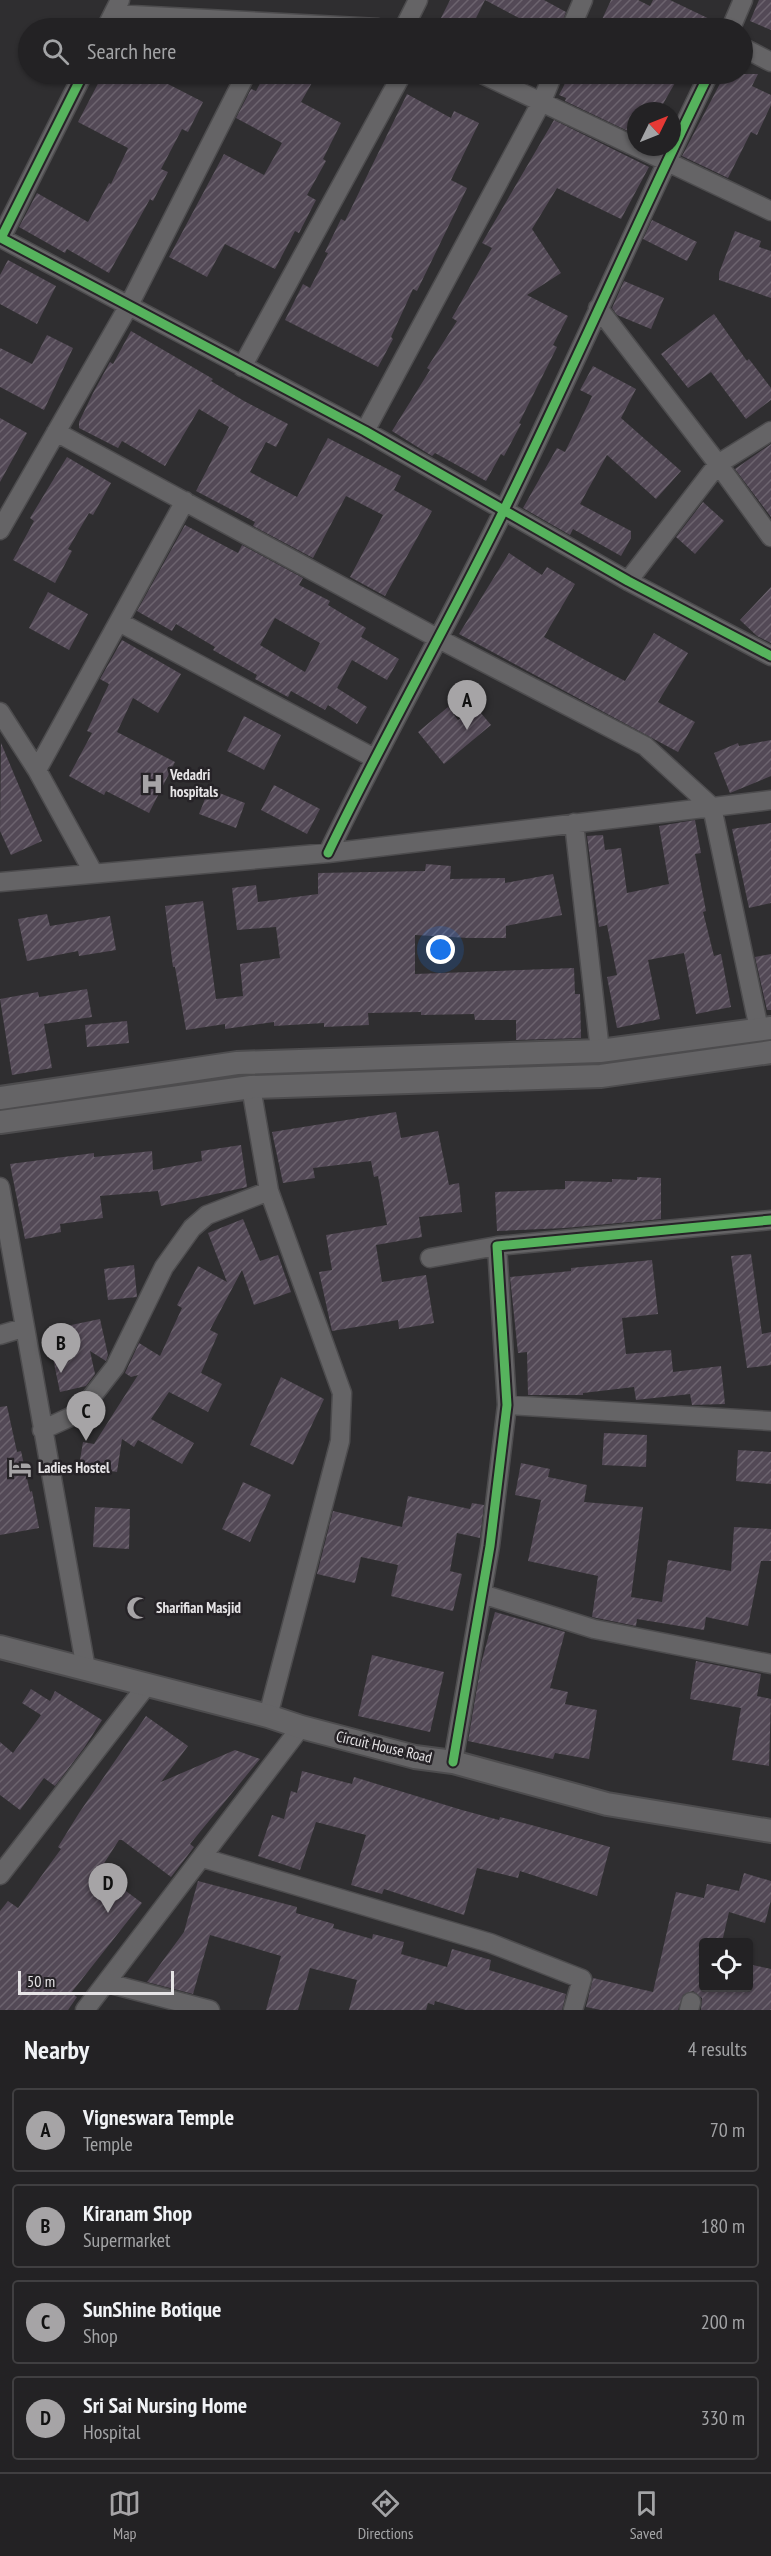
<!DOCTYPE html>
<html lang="en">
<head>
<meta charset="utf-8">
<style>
	:root { --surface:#232224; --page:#2b2a2c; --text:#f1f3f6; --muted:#a3a4a6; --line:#403f41; --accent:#a6a4a6 }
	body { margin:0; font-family:"PT Sans Narrow",sans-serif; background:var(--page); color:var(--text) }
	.controls { position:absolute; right:18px; bottom:18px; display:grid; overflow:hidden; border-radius:6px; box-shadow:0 2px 4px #0004 }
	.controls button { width:54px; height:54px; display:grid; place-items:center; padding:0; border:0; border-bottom:2px solid var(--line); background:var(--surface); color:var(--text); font:30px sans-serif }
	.compass { position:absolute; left:627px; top:102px; width:54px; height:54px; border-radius:50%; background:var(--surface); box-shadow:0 2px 4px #0004; rotate:47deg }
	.scale { position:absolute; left:18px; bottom:15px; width:156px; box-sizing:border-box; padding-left:6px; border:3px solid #e6e4e6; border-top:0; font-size:16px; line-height:21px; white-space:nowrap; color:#e6e4e6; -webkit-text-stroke:4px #262327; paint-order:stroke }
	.you { position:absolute; left:441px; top:950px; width:21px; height:21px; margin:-15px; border:4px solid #fff; border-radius:50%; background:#1a73e8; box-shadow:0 0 0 9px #1a73e833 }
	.badge { display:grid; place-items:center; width:39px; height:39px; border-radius:50%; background:var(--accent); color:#111; font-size:20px; font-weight:700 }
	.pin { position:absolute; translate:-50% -50px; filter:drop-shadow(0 2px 3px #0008) }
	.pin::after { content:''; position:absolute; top:32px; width:21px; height:18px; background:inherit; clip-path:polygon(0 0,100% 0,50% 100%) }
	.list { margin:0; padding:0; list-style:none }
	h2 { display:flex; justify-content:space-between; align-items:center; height:78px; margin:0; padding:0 24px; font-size:26px }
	h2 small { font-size:20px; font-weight:400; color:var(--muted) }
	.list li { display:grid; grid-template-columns:39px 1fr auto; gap:18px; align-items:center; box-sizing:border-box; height:84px; margin:0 12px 12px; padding:0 12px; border:2px solid var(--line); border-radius:6px }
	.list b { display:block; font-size:22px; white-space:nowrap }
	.list p { margin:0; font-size:20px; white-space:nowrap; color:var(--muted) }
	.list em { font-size:20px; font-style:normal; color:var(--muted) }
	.icon { flex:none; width:33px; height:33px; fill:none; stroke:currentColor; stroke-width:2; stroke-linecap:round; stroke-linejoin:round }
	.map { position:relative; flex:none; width:771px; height:2010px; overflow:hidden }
	.search { position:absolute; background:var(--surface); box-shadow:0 2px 4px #0004; left:18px; right:18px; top:18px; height:66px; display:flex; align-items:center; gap:15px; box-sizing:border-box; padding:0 21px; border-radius:33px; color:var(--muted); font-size:22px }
	.sheet { height:462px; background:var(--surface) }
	nav { display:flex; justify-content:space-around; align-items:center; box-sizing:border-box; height:84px; border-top:2px solid var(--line); background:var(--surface); font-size:16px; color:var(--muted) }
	nav a { display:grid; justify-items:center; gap:3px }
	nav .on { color:var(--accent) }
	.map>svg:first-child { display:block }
	.building { fill:url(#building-hatch); fill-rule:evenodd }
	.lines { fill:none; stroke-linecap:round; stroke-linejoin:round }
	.minor-casing { stroke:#4d4c4e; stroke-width:21 }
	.tertiary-casing { stroke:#4d4c4e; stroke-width:26 }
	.minor { stroke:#656466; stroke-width:18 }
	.tertiary { stroke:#656466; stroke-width:22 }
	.cycleway-casing { stroke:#262327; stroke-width:13 }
	.cycleway { stroke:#56b35d; stroke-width:9 }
	.labels { text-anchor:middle; stroke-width:5; stroke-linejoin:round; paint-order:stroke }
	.poi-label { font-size:15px; font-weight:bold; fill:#e6e4e6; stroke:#262327; text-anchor:start }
	.street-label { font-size:15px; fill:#e6e4e6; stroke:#262327 }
</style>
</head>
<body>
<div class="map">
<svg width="771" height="2010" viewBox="0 0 771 2010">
	<defs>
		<pattern id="building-hatch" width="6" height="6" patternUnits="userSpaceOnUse" patternTransform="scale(1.5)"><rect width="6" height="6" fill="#534956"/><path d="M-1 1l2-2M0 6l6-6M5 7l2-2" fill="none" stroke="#6c636e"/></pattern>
	</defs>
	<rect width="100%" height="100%" fill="#2f2e30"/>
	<path class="building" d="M450,0H485L471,28H457L440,20Z
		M485,0H544L566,12L560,28H538Z
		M611,0H638L650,6L653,0H670L720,24V28H598Z
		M759,0H771V30L750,21Z
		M103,74H171L166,83L203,102L188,132L182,129L161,169L168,172L153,201L150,199L109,273L67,249L65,253L19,227L37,193L88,222L109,183L111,184L128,148L78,122Z
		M265,74H317L301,102L341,123L323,159L326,161L307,195L316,200L299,233L295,231L275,269L225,244L207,277L169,257L224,154L264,175L282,143L236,118L251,89L256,91Z
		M570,74H680L659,111H636V135L565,101L566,98L559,95Z
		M725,74H758L752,86L771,95V105L757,135L751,132L728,178L682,156Z
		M407,94L451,118L454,111L479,123L451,180L467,188L417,291L413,289L391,337L393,339L378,367L285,320L303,284L310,288L328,253L325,252L341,219L345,221Z
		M554,120L649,167L621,219L557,188L532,229L561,273L527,295L568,316L553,345L557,347L519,423L521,424L504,456L501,454L486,481L435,453L432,456L392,431L430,370L427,368L457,321L452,318L492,248L482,243Z
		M652,220L697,242L687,261L643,239Z
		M735,231L761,241L759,247L771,251V298L719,280V273Z
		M8,260L56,286L37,324L0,304V275Z
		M624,281L664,298L651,329L617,315L612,308Z
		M714,314L747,361L749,359L771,388V400L746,419L711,372L688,388L661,354Z
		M131,331L213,379L211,381L244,401L288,424L276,447L266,442L250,472L297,497L328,438L401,476L394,490L432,511L385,596L350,577L383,515L346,496L313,558L253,526L255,522L196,491L229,427L199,409L165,466L122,441L118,448L79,428V422L93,393L110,362L113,364Z
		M47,335L73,348L44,410L0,387V348L32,364Z
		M593,366L636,389L621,418L681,471L656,499L607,455L580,504L631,531V538L621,556L573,529L570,535L523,508L557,448L565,452L592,396L580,390Z
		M0,418L27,433L0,482Z
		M771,444V517L735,469Z
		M67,457L111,483L93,515L89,513L68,549L72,551L55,583L13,560L34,521L30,518Z
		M703,502L724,521L695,554L676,537Z
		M185,525L238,553L242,545L303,578L299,585L330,601L328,605L366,628L361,637L399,659L387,680L352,660L337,688L367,707L357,724L328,705L325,710L291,691L288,697L255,679L257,675L213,650L215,647L176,624L172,631L137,611ZM275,618L320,643L305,672L260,645Z
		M509,553L542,575L547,567L575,584L544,637L587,661L625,681L654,633L688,653L658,702L695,722L678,752L459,634Z
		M771,587V643L757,636L740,620Z
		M48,592L88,614L69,650L29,628Z
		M122,640L181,674L158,713L133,698L117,732L175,762L149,813L106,791L104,795L69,776L92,733L87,731L109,684L100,679Z
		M475,706L491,725L444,764L418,732L448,707L458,720Z
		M244,716L281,735L264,770L227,751Z
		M771,740V776L730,793L714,753L738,743L739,746Z
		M1,743L42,841L11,855L0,831Z
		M274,785L320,809L307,834L261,810Z
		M209,789L245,803L236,828L199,814Z
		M695,820L701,853L695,854L706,911L703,912L714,956L721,954L731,1007L696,1014L684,953L648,960L660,1019L617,1028L607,977L617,975L607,925L599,927L587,836L603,835L605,850L621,848L627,893L669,884L659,826Z
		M771,823V903L749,908L732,829Z
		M426,864L451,866L450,879L505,878V883L553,874L562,915L506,926V938H469L415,935V974L574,968L575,994H580L581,1038L516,1040V1020H475L474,1014L421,1015V1012L368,1013L369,1025L324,1027V1023L274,1026V1022L225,1029V1024L186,1030L175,967H173L165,906L203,901L216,999L243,996L240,964L280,958L276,927L237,930L232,888L256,885L258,902L318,894V873L425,871Z
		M47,914L50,926L110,916L116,950L79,956L78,951L27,961L18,919Z
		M771,954V1010H767L755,957Z
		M87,989L92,1017L44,1024L52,1068L12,1075L0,999L38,992L39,997Z
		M127,1021L129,1043L87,1047L85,1025Z
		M396,1112L401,1138L438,1131L449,1185L459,1183L462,1212L419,1217L422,1237L376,1245L382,1282L426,1275L434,1323L399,1329L398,1320L332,1331L319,1272L332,1270L326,1235L387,1225L378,1176L374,1177L371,1161L313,1168L315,1178L283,1183L272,1132Z
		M241,1145L247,1187L161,1206L158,1191L100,1196L103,1218L60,1224L61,1232L25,1239L10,1164L94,1153V1157L152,1151L153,1170L202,1161L201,1151Z
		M637,1177L661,1178V1219L565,1228L497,1231L495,1192L565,1189V1181L612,1182V1179L637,1180Z
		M243,1219L260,1261L278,1255L291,1292L254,1305L242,1270L210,1330L218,1334L201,1373L222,1384L208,1412L169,1392L151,1419L194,1443L182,1464L138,1440L134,1447L122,1439L117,1472L79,1466L83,1442L94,1444L138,1375L131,1377L125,1373L139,1343L160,1356L182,1308L177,1305L198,1266L227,1282L208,1233Z
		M751,1254L762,1334L771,1332V1365L747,1368L731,1256Z
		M652,1260L658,1314L622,1318L626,1354L671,1350L673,1372L721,1366L725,1404L692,1405L690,1394L636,1400L634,1387L583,1393V1395H528L527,1352L518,1353L510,1277L571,1271V1268Z
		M134,1265L137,1297L108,1300L104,1269Z
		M100,1319L108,1355L106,1361L90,1351L95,1374L86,1386L60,1392L47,1330Z
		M281,1377L324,1399L293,1465L250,1445Z
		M7,1406L17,1452L21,1451L30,1492L32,1491L39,1528L0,1535V1407Z
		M604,1433L647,1435L646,1467L602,1465Z
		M738,1450L771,1452V1484L736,1481Z
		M521,1463L550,1469L548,1477L587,1485L584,1502L643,1507L631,1597L662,1602L668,1560L731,1571L734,1527L771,1529V1561H761L748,1626L706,1617L704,1630L637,1619L636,1626L592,1617L598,1576L528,1561L541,1500L515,1495Z
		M243,1482L271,1495L250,1542L222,1529Z
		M408,1496L470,1509L472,1503L484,1505L480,1538L457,1533L450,1571L462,1574L453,1611L391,1596L398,1565L361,1557L355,1583L317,1574L333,1511L402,1527Z
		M95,1507L130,1509L129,1549L93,1547Z
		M495,1612L565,1632L550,1688L568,1692L565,1704L597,1710L589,1759L555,1753L553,1759L468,1741L481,1664Z
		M372,1655L444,1672L430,1732L358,1716Z
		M696,1661L761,1674L757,1696L771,1699L769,1766L732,1760L741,1708L690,1699Z
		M31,1689L50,1701L55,1691L102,1720L84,1748L55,1786L44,1778L20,1810L0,1795V1742L13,1753L41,1715L22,1703Z
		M146,1716L188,1746L161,1782L235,1750L260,1759L190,1844L194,1847L171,1877L122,1840H119L99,1871L142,1903L71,1993L77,1997L68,2010H0V1911L8,1901L18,1908L61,1849L58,1847L79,1813Z
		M302,1771L352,1784L354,1777L462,1810L499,1820L500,1817L535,1826L610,1847L597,1896L520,1871L518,1878L477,1868L464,1915L384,1889L382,1894L351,1885L366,1835L316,1822L300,1870L258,1856L272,1815L284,1819L291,1791L297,1793Z
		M744,1873L771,1881V1900L765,1923L729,1912L722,1942H704V1988H748V1964L771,1969V2010H701L702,1998L693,1991L683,1995L678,2010H601L586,2007L593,1978L653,1992L676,1892L704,1898L707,1884L739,1891Z
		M198,1881L297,1907L296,1913L334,1924L333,1928L372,1939L373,1934L404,1942L401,1954L447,1967L452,1949L491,1960L489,1970L566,1994L562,2010H466L435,2001L434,2005L428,2003L426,2010H349L357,1980L310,1968L298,2010H266L281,1956L210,1935L193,1994L147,1982L184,1932Z"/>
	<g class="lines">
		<g class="minor-casing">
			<path id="minor" d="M113,14L378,28
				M106,28L120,0
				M404,28L418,0
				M571,28L583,0
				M731,28L743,0
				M742,47L771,62
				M83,74L1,238L365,431L628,581L771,656
				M482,74L771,211
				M598,308L718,464L771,537
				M242,367L402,74
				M365,431L542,101L553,74
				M56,432L439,639L645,746L712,807L759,1029
				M0,530L128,307L246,74
				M628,581L718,464L771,431
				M119,622L374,758
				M0,712L37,770L93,872
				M37,770L185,501
				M574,823L600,1051
				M328,853C383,738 446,628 502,514C574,368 638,219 709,74
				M0,882L328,853L771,800
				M251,1087L269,1191L342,1393L340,1441L268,1716
				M0,1187L86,1669
				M430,1258L497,1246
				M0,1335L23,1328
				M507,1405L771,1421
				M42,1430L79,1413L115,1367L164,1267L192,1228L207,1215L269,1191
				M482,1594L594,1629L771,1664
				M453,1762L490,1546L507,1405L497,1246L771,1220
				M203,1858L490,1943L582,1979L573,2010
				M0,1875L147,1685
				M107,1983L210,2010
				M85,2010L301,1727
				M689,2010L691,2002"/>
		</g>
		<g class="tertiary-casing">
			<path id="tertiary" d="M0,1098L237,1063L600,1051L771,1028
				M0,1122L251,1087L601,1076L771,1052
				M0,1647L268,1716L301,1727L415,1757L453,1762L607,1804L771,1831"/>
		</g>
		<use href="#minor" class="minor"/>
		<use href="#tertiary" class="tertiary"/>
		<g class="cycleway-casing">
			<path id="cycleway" d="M83,74L1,238L365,431L628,581L771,656
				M328,853C383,738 446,628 502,514C574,368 638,219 709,74
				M453,1762L490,1546L507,1405L497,1246L771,1220"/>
		</g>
		<use href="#cycleway" class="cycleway"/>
	</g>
	<defs>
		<g id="hospital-bare" transform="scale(1.8)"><path d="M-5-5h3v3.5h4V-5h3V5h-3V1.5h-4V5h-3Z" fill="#a6a4a6" stroke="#262327" stroke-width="2.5" paint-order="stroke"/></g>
		<g id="hotel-bare" transform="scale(1.8)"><path d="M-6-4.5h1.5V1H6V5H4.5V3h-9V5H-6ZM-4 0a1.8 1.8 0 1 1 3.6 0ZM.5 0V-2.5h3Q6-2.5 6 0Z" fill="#a6a4a6" stroke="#262327" stroke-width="2.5" paint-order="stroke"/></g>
		<g id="mosque-bare" transform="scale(1.8)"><path d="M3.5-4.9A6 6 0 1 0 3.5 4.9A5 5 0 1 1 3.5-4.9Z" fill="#a6a4a6" stroke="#262327" stroke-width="2.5" paint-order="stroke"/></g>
	</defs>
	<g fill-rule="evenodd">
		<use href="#hospital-bare" x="152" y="784"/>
		<use href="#hotel-bare" x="20" y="1468"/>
		<use href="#mosque-bare" x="138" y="1608"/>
	</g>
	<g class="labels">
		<g class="poi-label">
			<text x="170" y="780">Vedadri<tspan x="170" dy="17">hospitals</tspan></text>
			<text x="38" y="1473">Ladies Hostel</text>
			<text x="156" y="1613">Sharifian Masjid</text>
		</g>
		<g class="street-label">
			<text transform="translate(384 1747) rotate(13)" y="5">Circuit House Road</text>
		</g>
	</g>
</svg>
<div class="controls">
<button><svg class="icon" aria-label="locate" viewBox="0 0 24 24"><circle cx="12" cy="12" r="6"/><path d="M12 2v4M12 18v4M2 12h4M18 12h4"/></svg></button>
</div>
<svg class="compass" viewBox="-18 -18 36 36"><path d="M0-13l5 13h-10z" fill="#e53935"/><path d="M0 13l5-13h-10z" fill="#a3a4a6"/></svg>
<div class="scale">50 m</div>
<div class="you"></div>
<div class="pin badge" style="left:467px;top:730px">A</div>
<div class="pin badge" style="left:61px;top:1373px">B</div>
<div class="pin badge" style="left:86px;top:1441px">C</div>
<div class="pin badge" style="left:108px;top:1913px">D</div>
<div class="search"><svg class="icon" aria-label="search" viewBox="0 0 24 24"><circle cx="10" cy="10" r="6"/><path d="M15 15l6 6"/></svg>Search here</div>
</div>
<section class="sheet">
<h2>Nearby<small>4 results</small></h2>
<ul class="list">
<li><span class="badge">A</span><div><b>Vigneswara Temple</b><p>Temple</p></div><em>70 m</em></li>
<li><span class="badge">B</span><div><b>Kiranam Shop</b><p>Supermarket</p></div><em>180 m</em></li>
<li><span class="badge">C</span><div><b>SunShine Botique</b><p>Shop</p></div><em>200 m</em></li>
<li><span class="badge">D</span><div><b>Sri Sai Nursing Home</b><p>Hospital</p></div><em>330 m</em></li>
</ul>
</section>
<nav>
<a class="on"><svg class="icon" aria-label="map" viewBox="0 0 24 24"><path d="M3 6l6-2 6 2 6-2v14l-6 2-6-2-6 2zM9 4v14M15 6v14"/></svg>Map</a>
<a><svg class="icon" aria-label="directions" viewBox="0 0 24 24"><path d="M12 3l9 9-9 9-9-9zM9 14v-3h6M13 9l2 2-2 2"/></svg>Directions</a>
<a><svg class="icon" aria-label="saved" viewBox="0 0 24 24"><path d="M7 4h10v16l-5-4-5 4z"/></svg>Saved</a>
</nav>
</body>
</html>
